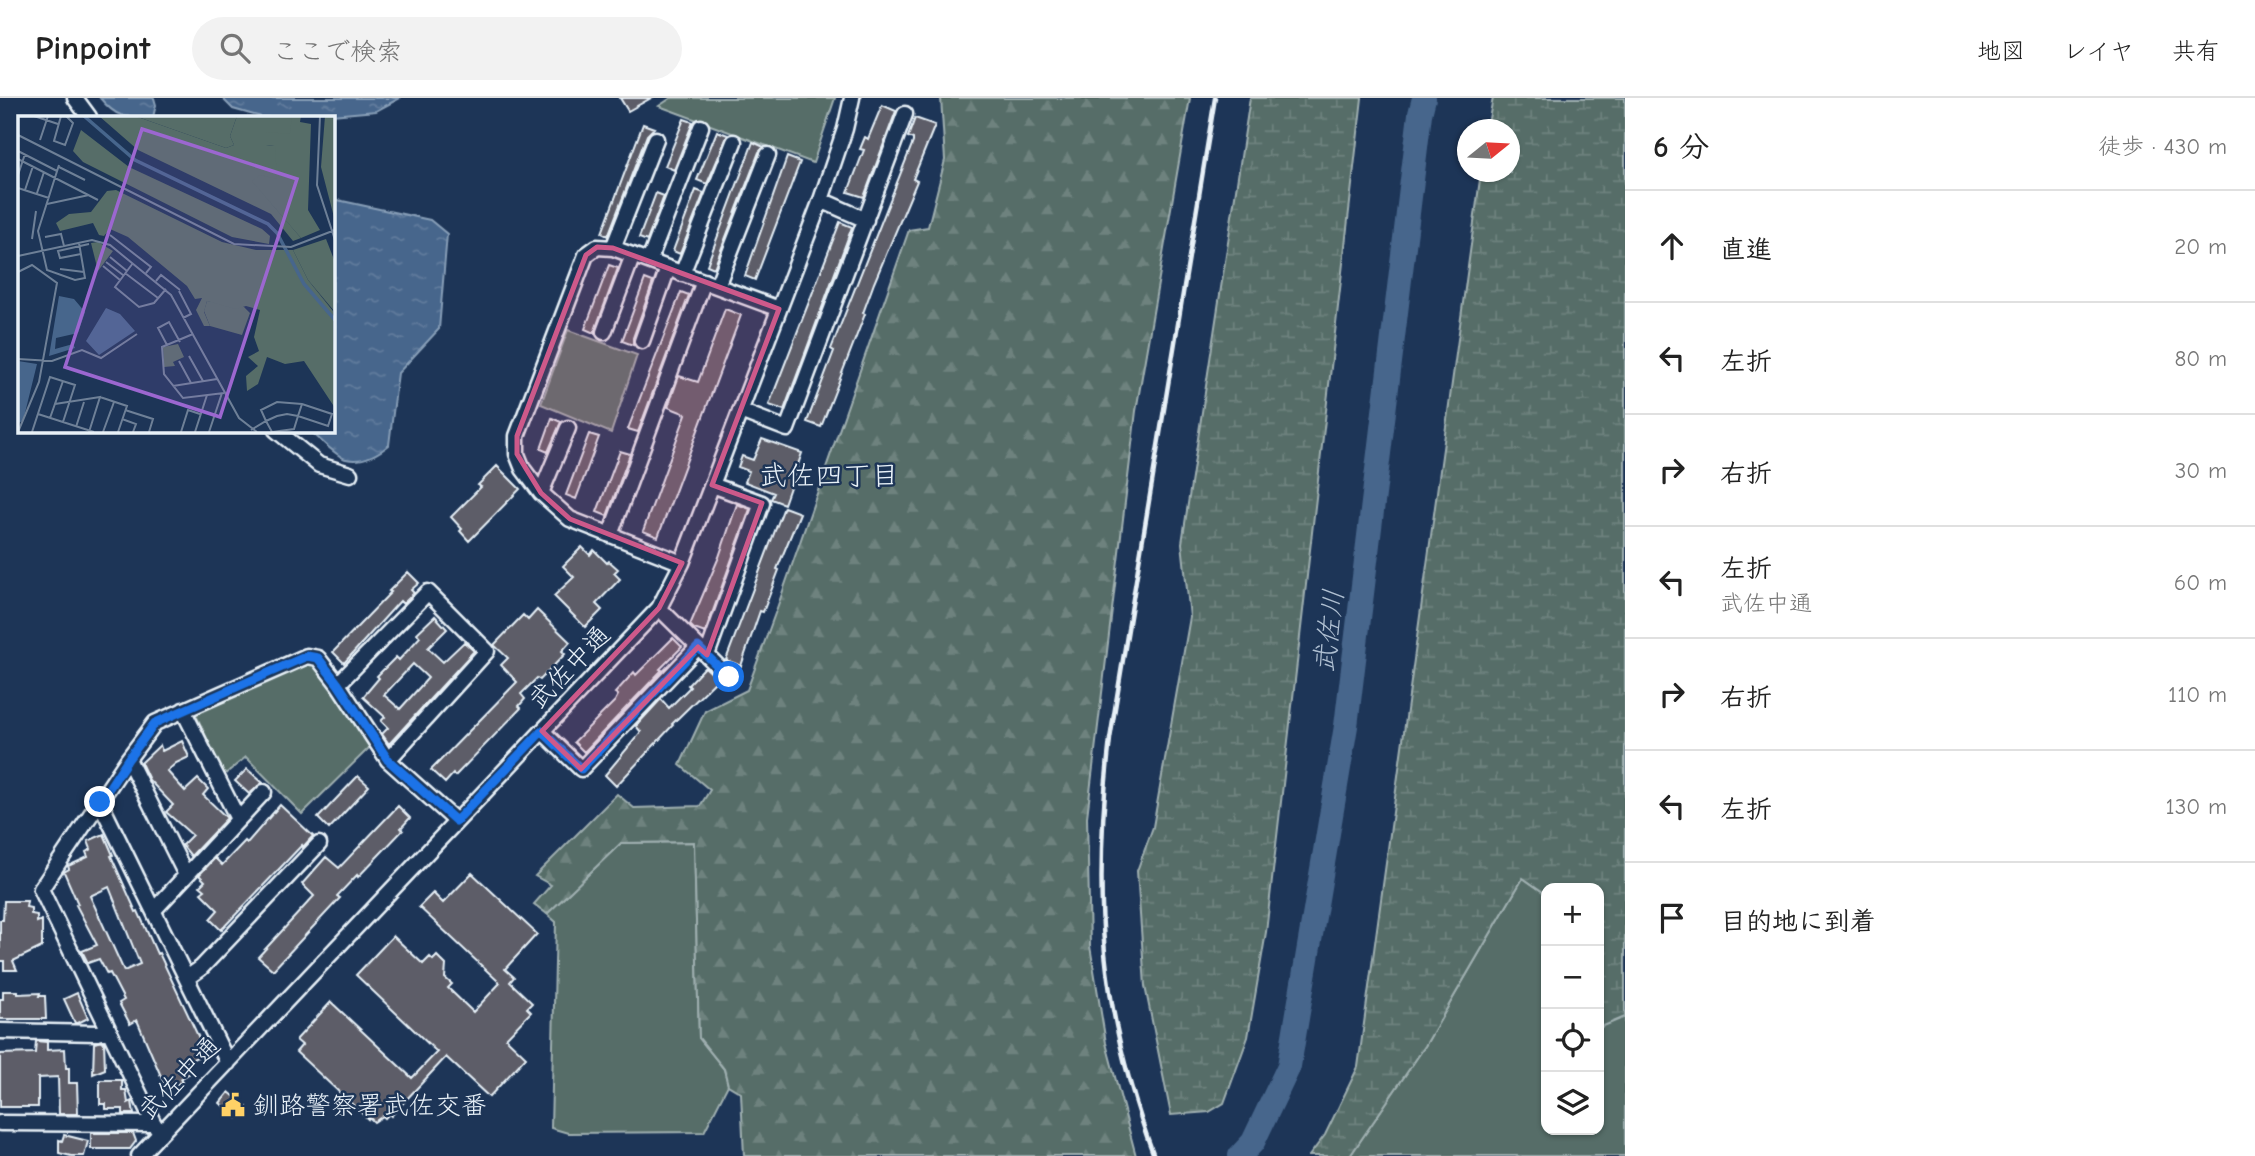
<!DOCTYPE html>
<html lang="ja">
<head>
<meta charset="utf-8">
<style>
	:root { --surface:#fff; --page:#f2f2f2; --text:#222; --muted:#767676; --line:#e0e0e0 }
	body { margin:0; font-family:"Comic Neue","Klee One",sans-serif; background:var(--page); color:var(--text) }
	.controls { position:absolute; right:21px; bottom:21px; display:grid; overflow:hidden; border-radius:14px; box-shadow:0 2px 5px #0004 }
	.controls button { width:63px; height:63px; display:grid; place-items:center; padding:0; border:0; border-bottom:2px solid var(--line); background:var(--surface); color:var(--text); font:35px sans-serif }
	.compass { position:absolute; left:1457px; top:21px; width:63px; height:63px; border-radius:50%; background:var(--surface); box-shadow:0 2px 5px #0004; rotate:72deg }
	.stop { position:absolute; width:21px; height:21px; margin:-16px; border:5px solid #1a73e8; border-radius:50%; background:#fff }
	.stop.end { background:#1a73e8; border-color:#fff; box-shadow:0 2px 7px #0008 }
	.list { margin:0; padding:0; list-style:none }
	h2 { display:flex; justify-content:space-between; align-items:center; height:91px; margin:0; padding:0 28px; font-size:30px }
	h2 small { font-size:23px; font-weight:400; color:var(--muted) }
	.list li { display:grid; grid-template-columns:46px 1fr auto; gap:21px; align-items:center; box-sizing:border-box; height:112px; padding:0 28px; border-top:2px solid var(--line) }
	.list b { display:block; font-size:26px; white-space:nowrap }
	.list p { margin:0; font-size:23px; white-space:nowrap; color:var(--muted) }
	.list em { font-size:23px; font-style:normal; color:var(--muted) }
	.icon { flex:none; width:38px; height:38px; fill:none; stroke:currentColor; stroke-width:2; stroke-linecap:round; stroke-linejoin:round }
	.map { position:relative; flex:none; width:1625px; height:1058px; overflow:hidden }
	header { display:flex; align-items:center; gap:42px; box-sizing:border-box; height:98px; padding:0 35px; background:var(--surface); border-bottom:2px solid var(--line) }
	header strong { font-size:33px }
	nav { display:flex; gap:38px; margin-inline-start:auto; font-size:24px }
	.search { width:490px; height:63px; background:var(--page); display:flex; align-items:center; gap:18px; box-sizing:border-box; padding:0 24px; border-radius:38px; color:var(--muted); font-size:26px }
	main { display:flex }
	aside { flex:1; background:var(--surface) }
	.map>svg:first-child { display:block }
	.green { fill:#566d68; stroke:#9fafb0; stroke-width:2 }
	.forest { fill:url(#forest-firs); stroke:#9fafb0; stroke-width:2 }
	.wetland { fill:url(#wetland-marsh); stroke:#9fafb0; stroke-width:2 }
	.water { fill:url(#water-ripples); stroke:#879eb7; stroke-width:2 }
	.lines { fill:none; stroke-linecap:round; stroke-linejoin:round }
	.river { stroke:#47668c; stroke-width:24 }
	.building { fill:#5d5d67; stroke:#e8f1f8; stroke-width:2; fill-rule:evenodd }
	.minor-casing { stroke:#e8f1f8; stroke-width:19 }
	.minor { stroke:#1d3557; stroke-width:14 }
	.rail { stroke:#e8f1f8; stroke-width:4.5 }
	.route { stroke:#1a73e8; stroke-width:9 }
	.marked { fill:#cd598a; fill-opacity:0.2; stroke:#cd598a; stroke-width:5; stroke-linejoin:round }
	.labels { text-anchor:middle; stroke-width:5; stroke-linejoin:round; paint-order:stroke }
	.street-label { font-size:26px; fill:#e8f1f8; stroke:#1d3557 }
	.poi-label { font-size:26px; fill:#e8f1f8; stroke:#1d3557; text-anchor:start }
	.neighbourhood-label { font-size:28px; fill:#e8f1f8; stroke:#1d3557 }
	.water-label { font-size:28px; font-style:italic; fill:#b0c0d2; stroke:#1d3557 }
	.inset-river { fill:none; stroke:#47668c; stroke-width:3.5 }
	.inset-road { fill:none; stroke:#6e8097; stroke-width:2 }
	.view { fill:#9c67d0; fill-opacity:0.15; stroke:#9c67d0; stroke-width:3.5 }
	.inset-edge { fill:none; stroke:#e8f1f8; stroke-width:3.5 }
</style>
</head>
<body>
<header>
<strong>Pinpoint</strong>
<div class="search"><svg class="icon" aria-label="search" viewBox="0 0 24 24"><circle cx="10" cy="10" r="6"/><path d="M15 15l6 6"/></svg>ここで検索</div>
<nav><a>地図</a><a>レイヤ</a><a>共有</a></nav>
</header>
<main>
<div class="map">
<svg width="1625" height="1058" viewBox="0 0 1625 1058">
	<defs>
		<pattern id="forest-firs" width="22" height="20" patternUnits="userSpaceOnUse" patternTransform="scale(1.75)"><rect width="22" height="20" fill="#566d68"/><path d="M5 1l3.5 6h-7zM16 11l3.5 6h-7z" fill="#6e827e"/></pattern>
		<pattern id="wetland-marsh" width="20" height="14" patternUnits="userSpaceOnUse" patternTransform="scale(1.75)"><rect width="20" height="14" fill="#566d68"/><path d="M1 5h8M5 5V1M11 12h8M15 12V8" fill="none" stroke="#6e827e"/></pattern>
		<pattern id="water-ripples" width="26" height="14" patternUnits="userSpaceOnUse" patternTransform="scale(1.75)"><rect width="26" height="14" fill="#47668c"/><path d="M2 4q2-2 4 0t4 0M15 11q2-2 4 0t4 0" fill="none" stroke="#627c9d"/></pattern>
	</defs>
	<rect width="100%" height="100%" fill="#1d3557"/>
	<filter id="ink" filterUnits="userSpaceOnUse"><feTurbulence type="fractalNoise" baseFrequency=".0143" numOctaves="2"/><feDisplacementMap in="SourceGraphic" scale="14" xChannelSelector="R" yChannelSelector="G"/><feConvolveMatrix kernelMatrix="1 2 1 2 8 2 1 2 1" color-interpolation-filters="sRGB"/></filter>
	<g filter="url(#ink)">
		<path class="green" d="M671,0H835L813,65L659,8Z
			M568,232L637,257L611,335L541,306Z
			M300,565L319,568L370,649L302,716L246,659L224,677L195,615Z
			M694,744L699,940L724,971L728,987L704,1034L568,1035L551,1030L556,824L547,816L621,745Z
			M1523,780L1546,796V1032H1599V925L1625,915V1058H1350L1425,948Z"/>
		<path class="forest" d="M941,0H1190L1136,313L1087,719L1090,848L1106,945L1136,1058H744L741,995L728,987L724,971L699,940L694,744L621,745L547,816L534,806L551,787L535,778L617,696L634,710L700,708L710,692L680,667L705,613L747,592L777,510L909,132L928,129L945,62Z"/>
		<path class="wetland" d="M1250,0H1362L1266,834L1248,939L1224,1005L1209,1014L1171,1017L1145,888L1137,773L1153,729L1190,519L1182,445Z
			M1493,0H1625V919L1599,930V790H1546V796L1523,780L1425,948L1350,1058H1309L1325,1037L1358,969L1481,74H1510V32L1487,31Z"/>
		<path class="water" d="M100,0H154L156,7L153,19C127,19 118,22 100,0Z
			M222,0H400L376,13L309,19H261L233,11Z
			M333,101L430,122L447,136L439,231L398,275L389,347C378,356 362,365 346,361C337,359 318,339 310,333L332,332Z"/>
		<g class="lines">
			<path class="river" d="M1240,1058L1253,1044L1289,968L1346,628L1420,16L1424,0"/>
		</g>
		<path class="building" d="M620,0H651L628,13Z
			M882,7L896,13L864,99L848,94L864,52L860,51L865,39L868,41Z
			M915,20L935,27L913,81L917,83L874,185L863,215L865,216L821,329L807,324L834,253L831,251L913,44V41L908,39Z
			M684,21L693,24L674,72L665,68Z
			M643,26L654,30L647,37L608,138L602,135Z
			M717,33L728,37L707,86L697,82Z
			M753,44L764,49L759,54L714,170L707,167Z
			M787,59L800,64L755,182L745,178Z
			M696,92L704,95L680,156L673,153Z
			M656,95L664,98L647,143L639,140Z
			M840,124L852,129L784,312L769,307Z
			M609,167L618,170L594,235L585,231Z
			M645,181L653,184L633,240V247L622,243Z
			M681,194L689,197L638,334L628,331Z
			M725,211L741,217L658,439L643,433L686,316L668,309L679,278L698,284Z
			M552,320L561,324L548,354L541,351Z
			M589,336L599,339L576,401L566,397Z
			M762,341L802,355L784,406L771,401L774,395L745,384L749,373L738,369L742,358L753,362Z
			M620,353L630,356L607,418L597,414Z
			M497,368L520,391L469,443L460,433L462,431L451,419L481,389L478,387Z
			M737,406L750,411L705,535L694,531L690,527L719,459Z
			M784,409L800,415L777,471L779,472L763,514L760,513L741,568L726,562Z
			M582,449L590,457L594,452L607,465L609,463L618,471L614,475L620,481L596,506L602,512L585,529L554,498L574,479L563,468Z
			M408,474L419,485L411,492L414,495L403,506L400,503L344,565L333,554L391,494L389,493Z
			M537,512L570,544L562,553L565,556L540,582L537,580L521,596L525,601L519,608L521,610L455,678L453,676L445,685L431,672L517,584L501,567L508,560L494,547L523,517L528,522Z
			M435,518L447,531L428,550L443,564L464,544L474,553L389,646L382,636L388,630L381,623L385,619L363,599L379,580L377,578L396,559L399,562L420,539L417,535ZM413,566L428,580L400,611L384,597Z
			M673,540L682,549L660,571L662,572L584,654L574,644L615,603L618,597L615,595L634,574L636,577Z
			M705,569L718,581L672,626L673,627L616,688L605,677L641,634L636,628L661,601L669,610L690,589L688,587Z
			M182,643L189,659L176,665L167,673L185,693L198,681L208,691L203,697L227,720L191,758L182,747L192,737L166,714L173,707L149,682L141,665L160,647L162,653Z
			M247,671L263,685L249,696L235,683Z
			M358,678L369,688L329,731L318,720Z
			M280,707L313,738L303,749L302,747L221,832L210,821L218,812L201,795L205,792L200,788L205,783L199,777L215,760L222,767L245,743L247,745Z
			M398,708L410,720L401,730L403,732L358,779L357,777L337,798L340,800L273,872L258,859L314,798L302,786L326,759L339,770Z
			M104,736L113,757L111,758L136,814L138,813L157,856L159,855L206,955L186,964L192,974L180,981L182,984L166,990L137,922L130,926L119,905L124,902L110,875L107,876L99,861L88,865L82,853L97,847L76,807L78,806L64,774L69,771L68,768L88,759L86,754L91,751L88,743ZM109,789L140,866L124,873L90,798Z
			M472,775L537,836L505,871L514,879L510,884L532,905L527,910L531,914L506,940L526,959L489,999L446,959L391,1018L389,1016L385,1020L383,1018L374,1024L369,1019L368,1021L296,954L302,947L296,942L331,904L412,980L437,954L356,877L393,838L423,866L430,859L433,862L437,858L446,867L445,880L452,886L448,890L473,914L500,885L419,809L433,795L443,805Z
			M4,803H27L26,809L31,810V816L37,817V824L42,822V849L13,863L17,872H4V863H0V822H3Z
			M3,893H18V896L40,895L39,898H45L46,921H0V901H3Z
			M77,895L88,920L78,925H75L64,901Z
			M36,943L47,944V952L65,951L66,970H69V985H77L78,1016H59L58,979L38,980V1009H0V956L35,955Z
			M104,943L105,971L93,976L94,945Z
			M100,982H122V992H126L128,1005L132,1003L134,1016H123V1011H106V1006H100Z
			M229,994L247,1009L237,1020L220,1005Z
			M91,1035H133L136,1043L130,1051H91Z
			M64,1037L88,1043L84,1058H71L59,1055V1042L62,1043Z"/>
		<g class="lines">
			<g class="minor-casing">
				<path id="minor" d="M75,0L89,19
					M821,102L866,122
					M613,150L656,41
					M649,163L701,29
					M682,176L734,44
					M717,188L768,57
					M604,234L633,157
					M642,243L668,170
					M740,313L787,331L905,16
					M276,332L319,367L350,376
					M541,395L568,330
					M610,437L704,183
					M682,465L570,421L541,395L523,371L517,356V338L586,157L597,149L613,150L779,211
					M659,510L729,579
					M707,557L762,405L712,387
					M338,586L428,494L487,553L388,662
					M183,612L238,721
					M542,633L581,671L698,549
					M128,661L186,777
					M100,704L228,965
					M154,812L264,694
					M187,880L201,870L319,746
					M0,933L98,935L109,932
					M0,1025L154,1026
					M160,1035L154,1026L41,791L128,661L155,625L307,558L318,560L338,586L388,662L456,723
					M139,1058L659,510L682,465L821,102L845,31L852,0"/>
			</g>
			<use href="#minor" class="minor"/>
			<path class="rail" d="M1154,1058C1130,993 1112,925 1105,855C1098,784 1102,712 1110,641L1215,0"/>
		</g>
	</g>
	<g class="lines" filter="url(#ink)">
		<path class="route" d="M100,704L128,661L155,625L307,558L318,560L338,586L388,662L456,723L542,633L581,671L698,549L729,579"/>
	</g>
	<path class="marked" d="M597,149L613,150L779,211L712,387L762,405L707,557L698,549L581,671L542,633L659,510L682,465L570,421L541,395L517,356V338L586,157Z"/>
	<defs>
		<g id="civic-bare" transform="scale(1.89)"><path d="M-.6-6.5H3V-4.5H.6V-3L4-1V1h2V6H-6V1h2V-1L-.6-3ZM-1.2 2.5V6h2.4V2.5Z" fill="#ffd166" stroke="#1d3557" stroke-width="2.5" paint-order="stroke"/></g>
	</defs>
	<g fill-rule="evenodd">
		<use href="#civic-bare" x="233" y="1007"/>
	</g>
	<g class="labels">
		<g class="street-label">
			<text transform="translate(569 569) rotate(-46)" y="9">武佐中通</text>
			<text transform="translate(179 980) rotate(-46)" y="9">武佐中通</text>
		</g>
		<g class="poi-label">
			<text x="253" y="1016">釧路警察署武佐交番</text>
		</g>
		<g class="neighbourhood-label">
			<text x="829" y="387">武佐四丁目</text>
		</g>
		<g class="water-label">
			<text transform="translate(1328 533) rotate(-83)" y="10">武佐川</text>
		</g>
	</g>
	<g transform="translate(18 18)">
		<rect width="317" height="317" fill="#1d3557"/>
		<path d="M117,0H219L212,20L216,29L208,32ZM274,0H283L282,6L293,8L290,94L302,114L283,122L233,65L256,30L248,29V16ZM80,126L95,135L80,155L73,127ZM189,185L226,191L232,197L224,219L192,210L186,195ZM160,228L166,241L155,246L157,250L146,251L145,231Z" fill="#566d68"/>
		<path d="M98,74L204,126L238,134H275L290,164L315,195L317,292L286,245L267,248L249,241L240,268L229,275L228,260L240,250L230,241L241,235L236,221L242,194L228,190L218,193L189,185L186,196L192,210H186L178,194L184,182L177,183L169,170L110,121L92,113L86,120L81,119L75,107L42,115L38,107L51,98L73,96L89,75Z" fill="#566d68"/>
		<path d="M81,0H117L208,32L216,29L212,20L219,0H274L272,18L248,16V29L257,30L259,63L242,59L234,65L283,122L275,125L253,98L120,34ZM307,0H317V105L303,51ZM63,14L111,51L244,113L252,120L251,128L214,121L65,46L55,35ZM308,123L317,146V196L290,164L275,134Z" fill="#566d68"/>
		<path d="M41,180L56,183L67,196L60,217L38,222L37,233L55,228L57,232L31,240ZM88,192L102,198L117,215L81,239L68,225ZM0,245L19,248L5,305L0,307Z" fill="#47668c"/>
		<path class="inset-river" d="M66,0L117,44L250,108L259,117L286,168L317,204"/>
		<path class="inset-road" d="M16,0L40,8M43,0L36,25L47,29L55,7L48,0M302,0L299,69L317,124M0,19L216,128L273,131L317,114M22,24L30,0M0,35L39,55M0,43L80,84M41,49L20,115L29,154L57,164L67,162L61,127M41,51L67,64M0,59L7,38M0,72L31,82M7,74L15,50M19,77L26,56M29,88L71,79M92,119L133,151L128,157M27,121L43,118L46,130M14,123L18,95M63,138L42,142L40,135L71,128M0,140L74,124L92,129L153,179L221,302L239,316M92,141L109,155M88,146L105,159M115,147L97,171L121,191L136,187L148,173M85,150L102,164M42,153L66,156M0,156L14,149L39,167L21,266L0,316M107,157L140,182M138,165L143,159L162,174M161,175L173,198L165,202M175,218L144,231L146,258L165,282L206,277M149,229L140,212L151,206L162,226M171,240L185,265M0,243L34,245L64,234L83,242L119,218M161,245L173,267M155,270L199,263M82,281L109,290L100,316M37,288L82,281L71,316M107,294L135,303L131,316M20,298L76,316M32,302L45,265M104,303L118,308L115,316M58,311L66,286M233,314L248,305L259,300L269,298L280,300L310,310L314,298L284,288L259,286L243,294L248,305L254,316L276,313L280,300L284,288M14,316L32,261L57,269L45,306M85,316L96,286M163,316L170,294L182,298M177,316L189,279M191,316L204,277"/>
		<path class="view" d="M124,13L279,63L202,301L47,251Z"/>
		<rect width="317" height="317" class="inset-edge"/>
	</g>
</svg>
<div class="controls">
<button>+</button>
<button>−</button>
<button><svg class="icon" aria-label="locate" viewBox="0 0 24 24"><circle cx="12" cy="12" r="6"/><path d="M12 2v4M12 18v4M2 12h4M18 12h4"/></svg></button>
<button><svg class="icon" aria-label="layers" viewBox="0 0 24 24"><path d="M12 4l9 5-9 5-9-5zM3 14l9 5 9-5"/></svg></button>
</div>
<svg class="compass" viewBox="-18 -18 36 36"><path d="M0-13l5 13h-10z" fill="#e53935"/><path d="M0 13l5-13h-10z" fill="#767676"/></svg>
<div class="stop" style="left:729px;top:579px"></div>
<div class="stop end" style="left:100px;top:704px"></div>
</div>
<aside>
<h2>6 分<small>徒歩 · 430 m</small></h2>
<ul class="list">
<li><svg class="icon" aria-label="ahead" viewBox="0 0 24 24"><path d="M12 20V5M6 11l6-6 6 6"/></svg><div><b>直進</b></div><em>20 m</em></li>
<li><svg class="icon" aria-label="left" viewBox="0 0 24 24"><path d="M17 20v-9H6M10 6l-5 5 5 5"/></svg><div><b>左折</b></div><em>80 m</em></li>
<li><svg class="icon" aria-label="right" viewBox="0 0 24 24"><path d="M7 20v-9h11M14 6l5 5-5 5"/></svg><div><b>右折</b></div><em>30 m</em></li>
<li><svg class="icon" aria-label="left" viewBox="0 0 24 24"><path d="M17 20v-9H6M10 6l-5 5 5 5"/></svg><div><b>左折</b><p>武佐中通</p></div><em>60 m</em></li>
<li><svg class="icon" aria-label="right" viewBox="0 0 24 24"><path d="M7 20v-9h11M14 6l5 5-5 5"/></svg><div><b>右折</b></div><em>110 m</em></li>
<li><svg class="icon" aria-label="left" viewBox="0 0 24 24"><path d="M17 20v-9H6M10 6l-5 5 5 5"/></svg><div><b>左折</b></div><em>130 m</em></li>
<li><svg class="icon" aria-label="arrive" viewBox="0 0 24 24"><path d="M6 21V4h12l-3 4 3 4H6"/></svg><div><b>目的地に到着</b></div></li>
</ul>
</aside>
</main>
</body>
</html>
